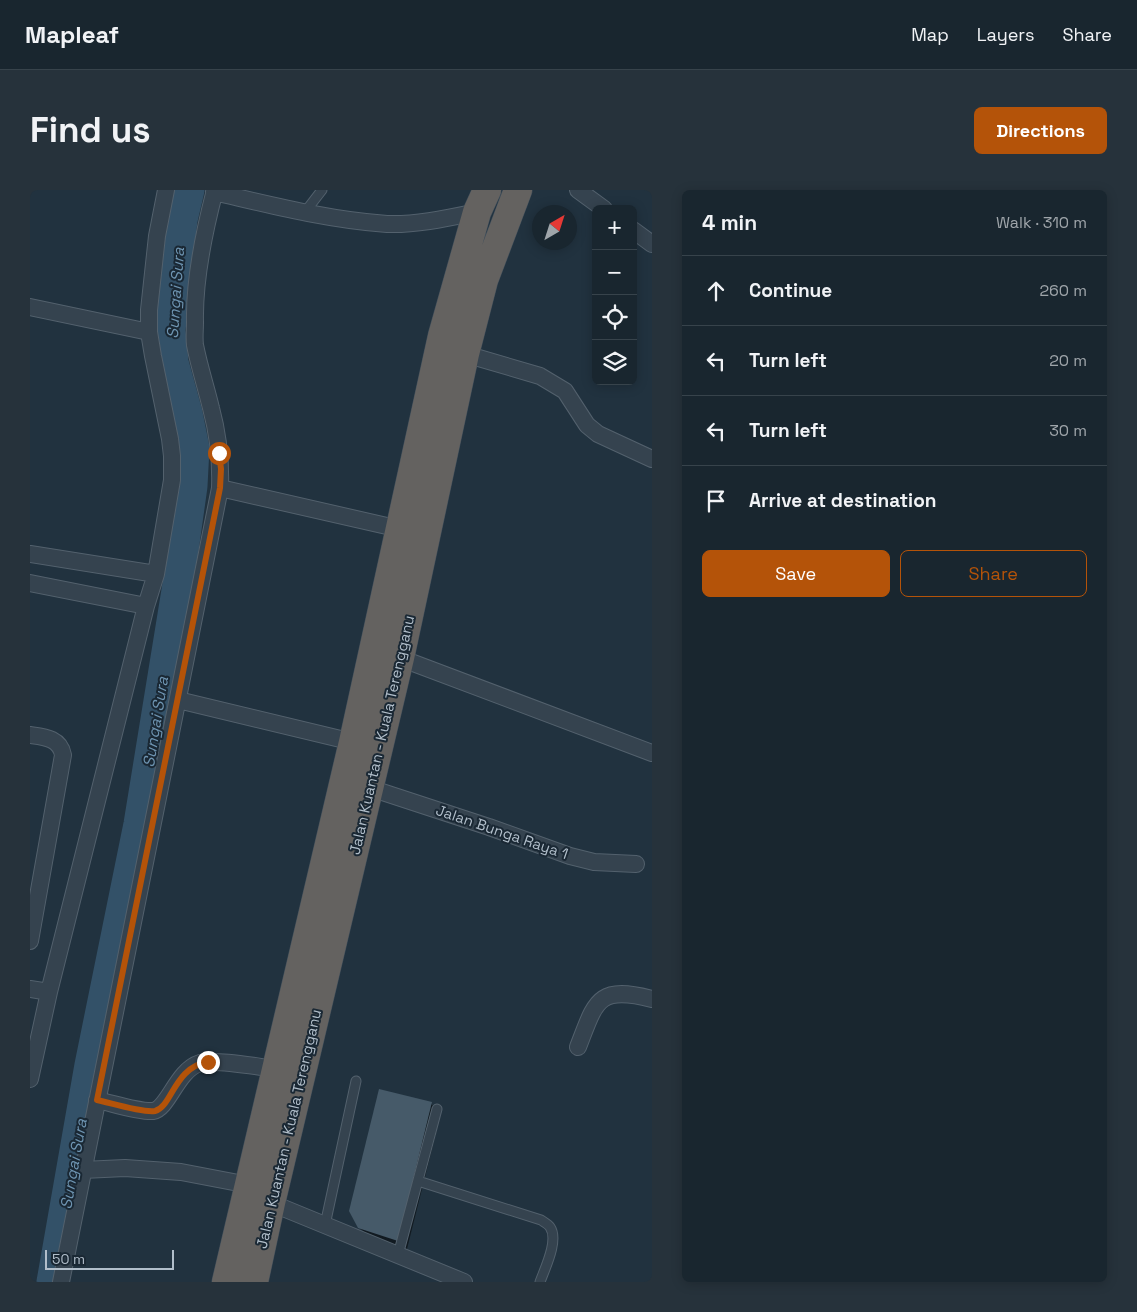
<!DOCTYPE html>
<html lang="en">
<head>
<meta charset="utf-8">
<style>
	:root { --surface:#19262f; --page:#26323b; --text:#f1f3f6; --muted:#9fa5aa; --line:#37434b; --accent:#b45309 }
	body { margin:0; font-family:"Space Grotesk",sans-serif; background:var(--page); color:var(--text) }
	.controls { position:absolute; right:15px; top:15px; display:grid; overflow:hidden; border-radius:8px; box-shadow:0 2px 12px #0003 }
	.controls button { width:45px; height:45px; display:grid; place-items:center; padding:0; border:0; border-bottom:1px solid var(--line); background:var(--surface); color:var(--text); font:25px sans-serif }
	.compass { position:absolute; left:502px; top:15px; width:45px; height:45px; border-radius:50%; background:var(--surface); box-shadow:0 2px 12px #0003; rotate:39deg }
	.scale { position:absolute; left:15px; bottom:12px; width:129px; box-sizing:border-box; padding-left:5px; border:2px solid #b1beca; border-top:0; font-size:14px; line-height:18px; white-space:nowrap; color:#b1beca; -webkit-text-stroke:4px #1a2834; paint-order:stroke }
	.stop { position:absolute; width:15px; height:15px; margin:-11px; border:4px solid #b45309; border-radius:50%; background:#fff }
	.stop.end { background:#b45309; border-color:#fff; box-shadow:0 1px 5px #0008 }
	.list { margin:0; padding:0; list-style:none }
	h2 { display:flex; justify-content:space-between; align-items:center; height:65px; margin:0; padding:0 20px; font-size:21px }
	h2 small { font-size:16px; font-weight:400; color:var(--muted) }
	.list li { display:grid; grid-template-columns:32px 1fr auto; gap:15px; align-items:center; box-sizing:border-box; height:70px; padding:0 20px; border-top:1px solid var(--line) }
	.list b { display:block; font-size:19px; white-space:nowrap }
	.list em { font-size:16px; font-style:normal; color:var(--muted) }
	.actions { display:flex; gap:10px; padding:15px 20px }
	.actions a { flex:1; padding:11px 0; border:1px solid var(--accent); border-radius:8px; text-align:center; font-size:18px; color:var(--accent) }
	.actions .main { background:var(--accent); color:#fff }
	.icon { flex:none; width:28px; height:28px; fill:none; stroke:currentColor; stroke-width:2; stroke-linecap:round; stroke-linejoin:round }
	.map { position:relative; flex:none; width:622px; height:1092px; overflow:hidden; border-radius:8px }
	header { display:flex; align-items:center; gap:30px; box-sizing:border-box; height:70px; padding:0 25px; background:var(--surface); border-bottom:1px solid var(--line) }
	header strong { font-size:24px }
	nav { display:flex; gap:28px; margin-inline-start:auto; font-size:18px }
	.intro { display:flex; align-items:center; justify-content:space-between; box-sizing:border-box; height:120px; padding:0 30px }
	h1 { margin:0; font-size:35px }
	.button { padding:12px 22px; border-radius:8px; background:var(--accent); color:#fff; font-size:18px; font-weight:700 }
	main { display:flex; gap:30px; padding:0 30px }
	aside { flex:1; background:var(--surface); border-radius:8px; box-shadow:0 2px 12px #0003 }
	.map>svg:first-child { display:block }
	.shadow { fill:#0007 }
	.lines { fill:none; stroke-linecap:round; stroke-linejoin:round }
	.river { stroke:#335168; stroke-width:31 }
	.building { fill:#465a69 }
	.service-casing { stroke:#53616d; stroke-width:11 }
	.minor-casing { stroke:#53616d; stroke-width:18 }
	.trunk-casing { stroke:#404e5a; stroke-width:29 }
	.service { stroke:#35434f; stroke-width:9 }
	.minor { stroke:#35434f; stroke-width:16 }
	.trunk { stroke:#646260; stroke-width:28 }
	.route { stroke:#b45309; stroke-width:6 }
	.labels { text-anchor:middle; stroke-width:4; stroke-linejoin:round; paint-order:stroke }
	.street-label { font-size:15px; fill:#b1beca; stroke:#1a2834 }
	.water-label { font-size:16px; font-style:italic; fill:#6e94b1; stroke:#1a2834 }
</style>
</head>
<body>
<header>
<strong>Mapleaf</strong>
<nav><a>Map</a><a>Layers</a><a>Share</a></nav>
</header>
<div class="intro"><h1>Find us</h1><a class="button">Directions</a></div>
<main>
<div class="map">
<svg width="622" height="1092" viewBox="0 0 622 1092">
	<rect width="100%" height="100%" fill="#21323f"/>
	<path class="shadow" d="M401,914L411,923L377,1059L339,1047L329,1037Z"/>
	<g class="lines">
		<path class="river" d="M22,1092L60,875L109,634L150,382L162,296L164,258L157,223L143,172L140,140L152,30L159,0"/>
	</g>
	<path class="building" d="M349,899L402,912L368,1051L328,1038L319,1021Z"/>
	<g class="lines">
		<g class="service-casing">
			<path id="service" d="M275,22L292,0
				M388,991L511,1030C514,1032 518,1034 520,1037C529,1050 515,1078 510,1092
				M295,1035L326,891
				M368,1065L407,919"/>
		</g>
		<g class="minor-casing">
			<path id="minor" d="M548,0L574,19
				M184,2C241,15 298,30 357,34C387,35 418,28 447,22
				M603,40L622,54
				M0,117L119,142
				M435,164L510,186L535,201L557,235L568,244L622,269
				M190,298L370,339
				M0,364L126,384
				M0,393L116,416
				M370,468L622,563
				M148,510L323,552
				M0,545C14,547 30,548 33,565L0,751
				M340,598L459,637L540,666L564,672L606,674
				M0,799L19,802
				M548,857C566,811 567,795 622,809
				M0,889L19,802L116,416L126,384L142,290V266L140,249L123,166L119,142V120L127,46L136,0
				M67,910C82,913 108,922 123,921C138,919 147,880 170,873C186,869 229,877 246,879
				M53,980L95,978L151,982L219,995
				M241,1013L434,1092
				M31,1092L190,298C191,271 188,244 181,218C176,197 169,176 165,155C164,148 165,140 165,132C164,89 174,42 185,0"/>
		</g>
		<g class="trunk-casing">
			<path id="trunk" d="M196,1092L323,552L412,146L447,22L457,0
				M224,1092L241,1013L370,468L435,164L454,90L488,0"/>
		</g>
		<use href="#service" class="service"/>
		<use href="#minor" class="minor"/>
		<use href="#trunk" class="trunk"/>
	</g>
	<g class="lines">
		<path class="route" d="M178,872C144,877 142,917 125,921C112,923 81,913 67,910L190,298L191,279L189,263"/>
	</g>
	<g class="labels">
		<g class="street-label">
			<text transform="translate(352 545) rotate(-77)" y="5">Jalan Kuantan - Kuala Terengganu</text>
			<text transform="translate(472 642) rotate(19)" y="5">Jalan Bunga Raya 1</text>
			<text transform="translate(259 939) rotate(-77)" y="5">Jalan Kuantan - Kuala Terengganu</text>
		</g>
		<g class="water-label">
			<text transform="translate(145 103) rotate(-86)" y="6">Sungai Sura</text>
			<text transform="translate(125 532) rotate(-81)" y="6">Sungai Sura</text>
			<text transform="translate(43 974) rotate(-80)" y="6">Sungai Sura</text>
		</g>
	</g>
</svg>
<div class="controls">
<button>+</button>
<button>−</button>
<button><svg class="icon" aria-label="locate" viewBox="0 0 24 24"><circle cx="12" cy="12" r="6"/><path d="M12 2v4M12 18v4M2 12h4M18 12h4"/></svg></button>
<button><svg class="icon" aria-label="layers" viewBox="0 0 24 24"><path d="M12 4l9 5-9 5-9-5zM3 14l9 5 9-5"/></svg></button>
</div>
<svg class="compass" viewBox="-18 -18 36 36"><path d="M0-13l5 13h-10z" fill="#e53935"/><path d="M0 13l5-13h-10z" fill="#9fa5aa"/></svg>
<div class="scale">50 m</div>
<div class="stop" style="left:189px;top:263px"></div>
<div class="stop end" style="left:178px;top:872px"></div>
</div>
<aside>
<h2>4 min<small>Walk · 310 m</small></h2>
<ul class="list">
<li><svg class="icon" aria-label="ahead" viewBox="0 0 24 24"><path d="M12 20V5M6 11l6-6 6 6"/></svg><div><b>Continue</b></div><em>260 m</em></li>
<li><svg class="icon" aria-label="left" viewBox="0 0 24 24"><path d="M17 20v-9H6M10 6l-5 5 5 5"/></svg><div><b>Turn left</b></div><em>20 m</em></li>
<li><svg class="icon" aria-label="left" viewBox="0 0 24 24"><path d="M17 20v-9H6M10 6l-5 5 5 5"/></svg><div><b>Turn left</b></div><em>30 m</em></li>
<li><svg class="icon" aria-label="arrive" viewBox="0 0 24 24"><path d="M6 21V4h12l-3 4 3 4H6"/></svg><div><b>Arrive at destination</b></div></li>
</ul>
<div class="actions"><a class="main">Save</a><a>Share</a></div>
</aside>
</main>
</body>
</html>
